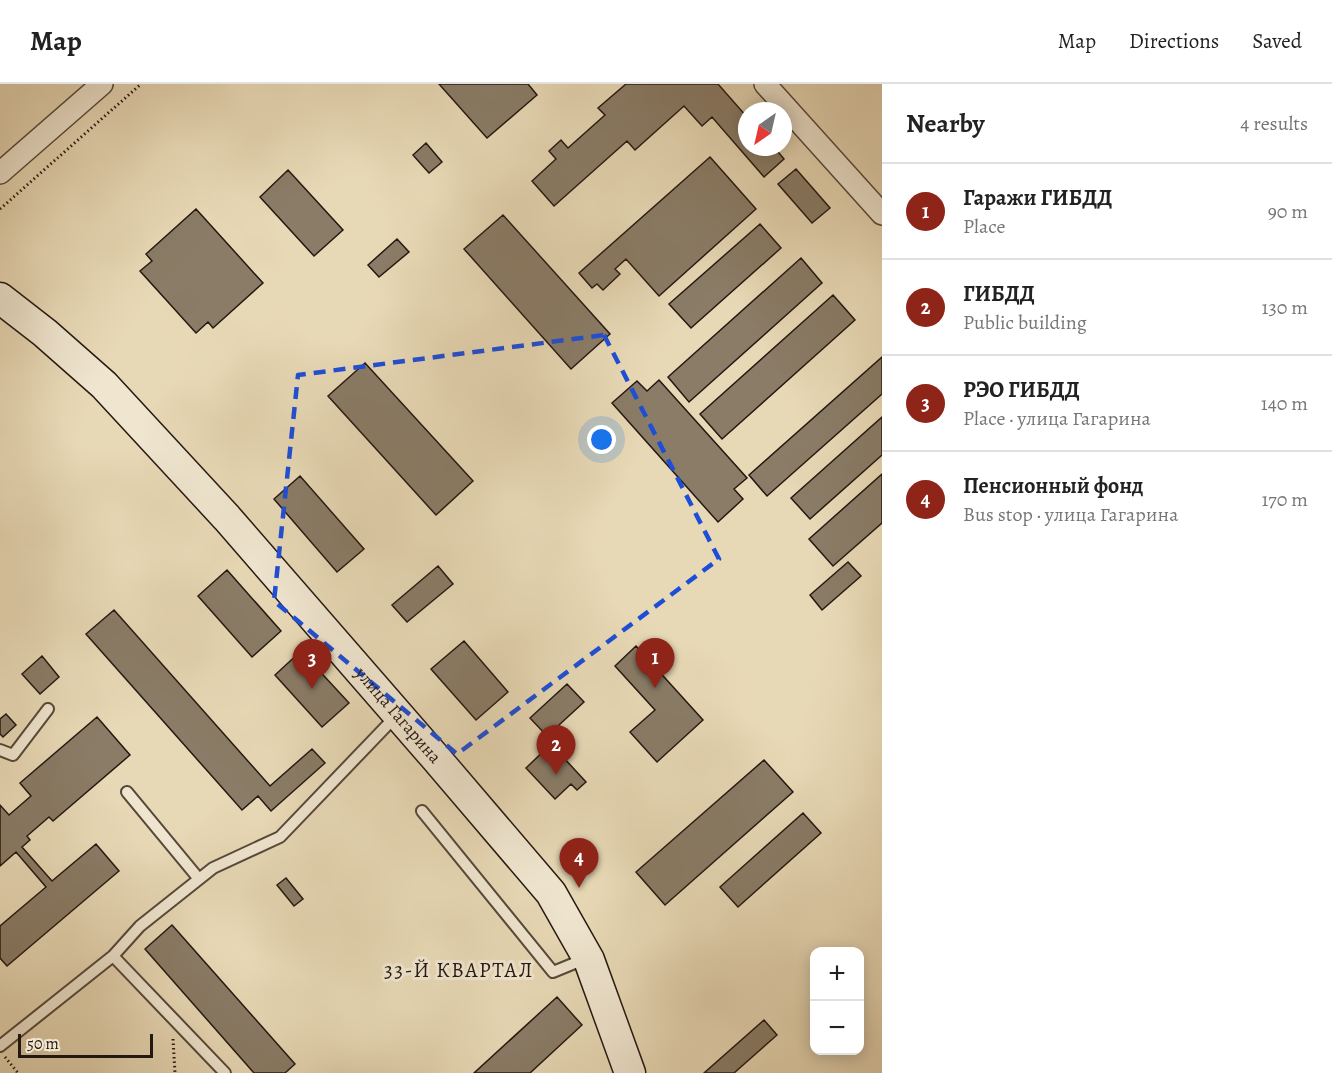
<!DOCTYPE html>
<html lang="en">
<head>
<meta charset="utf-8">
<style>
	:root { --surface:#fff; --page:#f6f6f6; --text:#222; --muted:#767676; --line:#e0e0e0; --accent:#8f2418 }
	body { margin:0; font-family:Alegreya,serif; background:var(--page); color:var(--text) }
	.controls { position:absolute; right:18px; bottom:18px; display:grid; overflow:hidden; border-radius:12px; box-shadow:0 3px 15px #0003 }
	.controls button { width:54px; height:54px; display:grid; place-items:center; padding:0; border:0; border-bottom:2px solid var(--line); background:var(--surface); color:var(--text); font:30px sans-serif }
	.compass { position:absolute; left:738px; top:18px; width:54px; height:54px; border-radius:50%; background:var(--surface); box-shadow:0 3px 15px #0003; rotate:214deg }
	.scale { position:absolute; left:18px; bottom:15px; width:135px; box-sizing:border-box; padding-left:6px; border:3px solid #241812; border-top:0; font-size:16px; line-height:21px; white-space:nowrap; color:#241812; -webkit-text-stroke:4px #f0e6d0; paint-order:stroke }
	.you { position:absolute; left:602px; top:356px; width:21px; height:21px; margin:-15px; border:4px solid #fff; border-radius:50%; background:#1a73e8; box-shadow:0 0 0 9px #1a73e833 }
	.badge { display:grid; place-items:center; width:39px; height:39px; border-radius:50%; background:var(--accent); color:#fff; font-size:20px; font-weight:700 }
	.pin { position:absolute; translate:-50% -50px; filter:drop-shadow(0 2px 3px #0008) }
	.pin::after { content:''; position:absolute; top:32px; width:21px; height:18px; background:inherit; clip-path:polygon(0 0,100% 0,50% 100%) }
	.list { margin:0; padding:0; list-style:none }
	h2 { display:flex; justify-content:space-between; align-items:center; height:78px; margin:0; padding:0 24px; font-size:26px }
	h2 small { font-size:20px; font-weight:400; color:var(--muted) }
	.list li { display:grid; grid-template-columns:39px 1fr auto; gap:18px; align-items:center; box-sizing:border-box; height:96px; padding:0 24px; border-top:2px solid var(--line) }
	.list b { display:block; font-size:22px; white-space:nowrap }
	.list p { margin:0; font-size:20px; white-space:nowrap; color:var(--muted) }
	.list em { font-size:20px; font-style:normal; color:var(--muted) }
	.map { position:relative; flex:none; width:882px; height:989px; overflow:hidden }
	header { display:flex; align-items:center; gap:36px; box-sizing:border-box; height:84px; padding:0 30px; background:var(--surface); border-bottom:2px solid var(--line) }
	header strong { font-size:28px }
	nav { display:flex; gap:33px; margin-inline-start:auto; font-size:21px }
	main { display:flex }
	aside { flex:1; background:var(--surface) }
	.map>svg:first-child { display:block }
	.building { fill:#8a7c67; stroke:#241812; stroke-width:1.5 }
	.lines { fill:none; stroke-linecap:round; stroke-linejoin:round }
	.lane-casing { stroke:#55483b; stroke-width:14 }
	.street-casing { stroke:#55483b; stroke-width:24 }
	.secondary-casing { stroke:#241812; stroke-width:33 }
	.path { stroke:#241812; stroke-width:3; stroke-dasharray:1.5 3; stroke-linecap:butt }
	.lane { stroke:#f0e6d0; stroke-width:10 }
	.street { stroke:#f0e6d0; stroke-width:21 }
	.secondary { stroke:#f0e6d0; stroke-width:30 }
	.marked { fill:none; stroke:#1d4ed8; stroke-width:4.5; stroke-dasharray:12 8; stroke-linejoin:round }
	.labels { text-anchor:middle; stroke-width:6; stroke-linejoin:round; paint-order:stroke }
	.street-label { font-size:18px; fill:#241812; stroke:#f0e6d0 }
	.quarter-label { font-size:21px; letter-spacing:1.5px; fill:#241812; stroke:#f0e6d0 }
</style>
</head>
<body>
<header>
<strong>Map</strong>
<nav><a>Map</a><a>Directions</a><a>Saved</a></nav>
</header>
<main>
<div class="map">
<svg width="882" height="989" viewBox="0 0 882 989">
	<rect width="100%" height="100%" fill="#e8d9b6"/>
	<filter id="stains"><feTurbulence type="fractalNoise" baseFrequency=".00333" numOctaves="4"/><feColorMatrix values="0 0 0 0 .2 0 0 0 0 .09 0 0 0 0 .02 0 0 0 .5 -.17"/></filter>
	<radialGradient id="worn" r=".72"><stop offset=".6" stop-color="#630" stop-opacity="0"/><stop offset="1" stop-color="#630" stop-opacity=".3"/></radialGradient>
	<path class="building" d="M439,0H528L537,11L487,54Z
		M626,0H718L747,33V63H774L784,75L764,93L712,33L702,42L684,22L635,66L627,57L554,122L532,97L556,75L549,67L561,56L568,64L605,31L598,24Z
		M426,59L442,78L429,89L413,71Z
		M710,73L756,125L659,212L626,175L615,185L620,190L603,206L597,200L592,204L579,189Z
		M796,85L830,124L812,139L778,100Z
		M288,86L343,146L314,172L260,113Z
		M196,125L263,199L213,244L208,238L196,249L140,187L152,177L146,170Z
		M503,131L610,250L571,285L464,165Z
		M760,140L781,164L691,244L669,220Z
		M397,155L409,168L379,193L368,181Z
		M801,174L822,199L689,318L668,293Z
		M833,211L855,236L722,355L700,330Z
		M882,273V310L767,412L749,391Z
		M365,279L473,397L436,431L328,312Z
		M659,296L747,394L734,405L743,415L718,438L612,319L637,297L647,307Z
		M882,333V371L810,435L791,414Z
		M882,390V439L833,482L809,455Z
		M300,392L364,465L337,488L274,415Z
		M848,478L861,492L822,526L810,511Z
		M438,482L453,500L407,538L392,521Z
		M227,486L281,547L252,573L198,512Z
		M114,526L270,702L312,665L325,679L271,727L258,712L242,726L86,550Z
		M464,557L508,608L476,636L431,585Z
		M636,562L703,636L657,678L630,648L655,626L615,582Z
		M301,567L349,619L322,643L275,591Z
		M42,572L59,593L40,610L22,590Z
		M567,600L584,618L547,652L530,634Z
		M6,630L16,641L3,653L0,650V635Z
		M97,633L130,671L53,737L49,733L27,752L30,756L22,763L52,797L96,760L119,787L7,882L0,874V842L46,803L16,768L0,782V721L9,731L31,712L20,699Z
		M551,660L586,698L577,706L571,700L555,715L526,684Z
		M764,676L793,708L665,821L636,788Z
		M803,729L821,749L738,823L720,803Z
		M286,794L303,815L294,822L277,801Z
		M172,841L295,980L285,989H254L145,865Z
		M557,913L582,941L530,989H474Z
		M764,936L777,951L734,989H704Z"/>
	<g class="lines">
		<g class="lane-casing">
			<path id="lane" d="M0,666L13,671L48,625
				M127,708L199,795
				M422,727L553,888L587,874
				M0,962L113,872
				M225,989L113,872L140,842L213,784L280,753L397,631"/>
		</g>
		<g class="street-casing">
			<path id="street" d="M765,0L882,130
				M0,89L102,0"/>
		</g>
		<g class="secondary-casing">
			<g id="secondary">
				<path id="s1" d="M0,214L45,249L104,301L227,434L434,672L551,809L589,876L630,989"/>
			</g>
		</g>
		<path class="path" d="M0,125L141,0
			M173,955L175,989
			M5,973L18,989"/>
		<use href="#lane" class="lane"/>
		<use href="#street" class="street"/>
		<use href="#secondary" class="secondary"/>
	</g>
	<path class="marked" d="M604,251L719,475L457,670L274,517L298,291Z"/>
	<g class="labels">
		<g class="street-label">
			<text dy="6" stroke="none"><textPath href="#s1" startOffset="578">улица Гагарина</textPath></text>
		</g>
		<g class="quarter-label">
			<text x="459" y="893">33-Й КВАРТАЛ</text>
		</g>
	</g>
	<rect width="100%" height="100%" filter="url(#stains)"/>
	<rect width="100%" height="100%" fill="url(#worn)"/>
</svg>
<div class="controls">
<button>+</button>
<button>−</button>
</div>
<svg class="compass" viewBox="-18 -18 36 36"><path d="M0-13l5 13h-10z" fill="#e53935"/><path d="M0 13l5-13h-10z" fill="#767676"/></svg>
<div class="scale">50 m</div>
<div class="you"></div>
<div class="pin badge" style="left:655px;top:604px">1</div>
<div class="pin badge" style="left:556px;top:691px">2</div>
<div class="pin badge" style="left:312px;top:605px">3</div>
<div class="pin badge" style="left:579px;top:804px">4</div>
</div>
<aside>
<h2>Nearby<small>4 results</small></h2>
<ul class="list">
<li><span class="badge">1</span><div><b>Гаражи ГИБДД</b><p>Place</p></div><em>90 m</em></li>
<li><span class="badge">2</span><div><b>ГИБДД</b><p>Public building</p></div><em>130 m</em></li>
<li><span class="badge">3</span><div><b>РЭО ГИБДД</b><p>Place · улица Гагарина</p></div><em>140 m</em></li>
<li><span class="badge">4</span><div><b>Пенсионный фонд</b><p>Bus stop · улица Гагарина</p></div><em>170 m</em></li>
</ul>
</aside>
</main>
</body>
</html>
